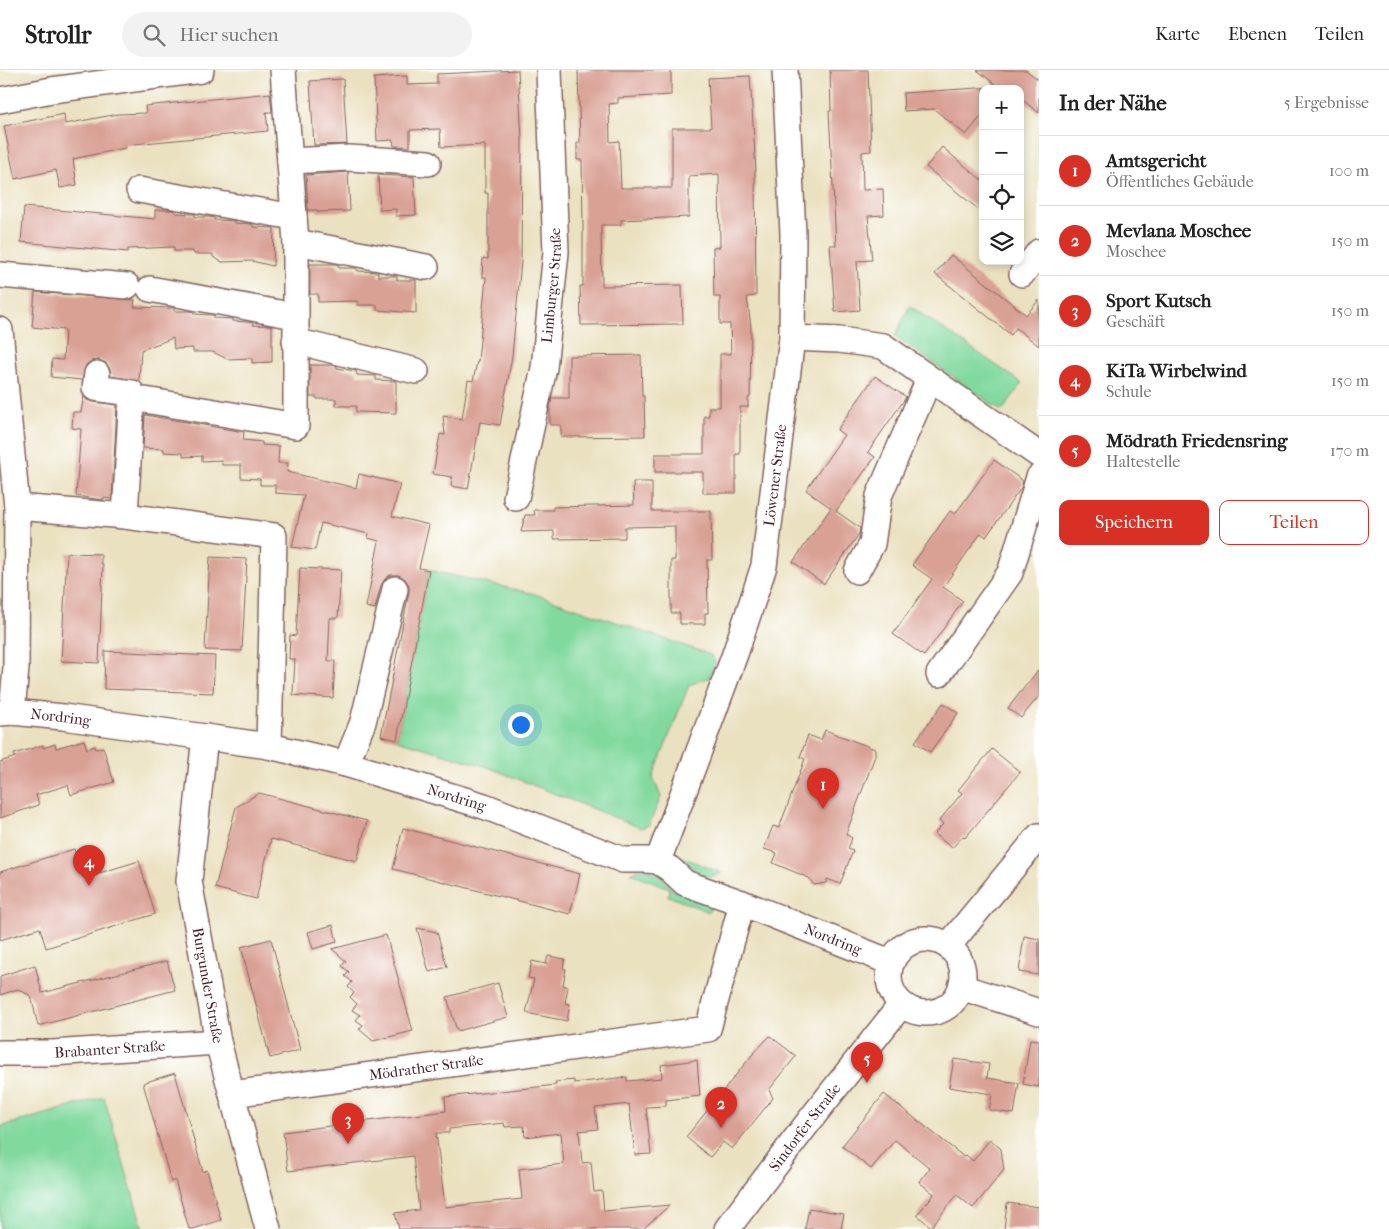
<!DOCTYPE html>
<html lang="de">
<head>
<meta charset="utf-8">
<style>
	:root { --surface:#fff; --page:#f2f2f2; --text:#222; --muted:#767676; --line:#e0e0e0; --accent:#d93025 }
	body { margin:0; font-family:"IM FELL French Canon",serif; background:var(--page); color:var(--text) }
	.controls { position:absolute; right:15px; top:15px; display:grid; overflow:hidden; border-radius:10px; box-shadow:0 2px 8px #0003 }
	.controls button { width:45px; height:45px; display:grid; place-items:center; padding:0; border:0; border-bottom:1px solid var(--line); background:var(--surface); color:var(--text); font:25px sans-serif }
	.you { position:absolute; left:520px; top:654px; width:18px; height:18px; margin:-12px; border:4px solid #fff; border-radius:50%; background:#1a73e8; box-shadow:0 0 0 8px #1a73e833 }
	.badge { display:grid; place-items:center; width:32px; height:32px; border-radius:50%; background:var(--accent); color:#fff; font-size:16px; font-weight:700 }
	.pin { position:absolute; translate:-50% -41px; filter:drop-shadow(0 1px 2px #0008) }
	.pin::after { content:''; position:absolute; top:26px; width:18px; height:15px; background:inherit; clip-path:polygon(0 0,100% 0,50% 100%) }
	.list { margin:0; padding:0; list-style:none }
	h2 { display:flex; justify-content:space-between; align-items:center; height:65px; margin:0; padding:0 20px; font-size:21px }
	h2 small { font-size:16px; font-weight:400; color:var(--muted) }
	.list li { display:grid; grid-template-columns:32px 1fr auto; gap:15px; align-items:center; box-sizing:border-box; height:70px; padding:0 20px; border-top:1px solid var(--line) }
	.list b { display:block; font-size:19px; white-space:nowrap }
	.list p { margin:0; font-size:16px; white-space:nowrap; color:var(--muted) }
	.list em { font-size:16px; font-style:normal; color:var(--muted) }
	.actions { display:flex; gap:10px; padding:15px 20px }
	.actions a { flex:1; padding:11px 0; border:1px solid var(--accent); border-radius:10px; text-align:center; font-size:18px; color:var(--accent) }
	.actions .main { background:var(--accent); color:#fff }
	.icon { flex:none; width:28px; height:28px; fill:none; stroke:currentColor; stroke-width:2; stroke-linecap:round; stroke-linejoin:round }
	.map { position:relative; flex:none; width:1039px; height:1159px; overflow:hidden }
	header { display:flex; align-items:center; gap:30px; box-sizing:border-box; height:70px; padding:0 25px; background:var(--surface); border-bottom:1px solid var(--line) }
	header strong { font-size:24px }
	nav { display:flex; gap:28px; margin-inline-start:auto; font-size:18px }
	.search { width:350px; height:45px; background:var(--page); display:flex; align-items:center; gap:12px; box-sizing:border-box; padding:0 18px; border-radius:28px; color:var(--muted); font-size:19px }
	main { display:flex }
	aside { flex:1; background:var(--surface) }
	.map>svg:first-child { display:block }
	.green { fill:#81d99e; stroke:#667c64 }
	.building { fill:#d9a094; fill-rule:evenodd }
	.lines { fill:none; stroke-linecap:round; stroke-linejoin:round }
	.minor-casing { stroke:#82635f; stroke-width:28 }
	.minor { stroke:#fff; stroke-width:25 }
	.labels { text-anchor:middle; stroke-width:4; stroke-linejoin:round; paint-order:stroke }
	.street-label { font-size:15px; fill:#4a1f2b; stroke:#fff }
</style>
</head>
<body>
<header>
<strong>Strollr</strong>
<div class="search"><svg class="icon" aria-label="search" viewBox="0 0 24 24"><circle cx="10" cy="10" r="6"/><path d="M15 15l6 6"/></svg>Hier suchen</div>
<nav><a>Karte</a><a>Ebenen</a><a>Teilen</a></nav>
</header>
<main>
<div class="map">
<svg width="1039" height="1159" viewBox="0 0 1039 1159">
	<rect width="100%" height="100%" fill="#fff"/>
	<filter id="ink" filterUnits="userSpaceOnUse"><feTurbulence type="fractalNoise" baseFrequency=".02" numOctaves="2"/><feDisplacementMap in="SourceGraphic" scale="10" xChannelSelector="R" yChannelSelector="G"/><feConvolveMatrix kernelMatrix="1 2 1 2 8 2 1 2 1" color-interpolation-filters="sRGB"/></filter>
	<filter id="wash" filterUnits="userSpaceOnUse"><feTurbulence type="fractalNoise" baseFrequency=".0096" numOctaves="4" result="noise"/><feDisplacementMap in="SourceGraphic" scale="20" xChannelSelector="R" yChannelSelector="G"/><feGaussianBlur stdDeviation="1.12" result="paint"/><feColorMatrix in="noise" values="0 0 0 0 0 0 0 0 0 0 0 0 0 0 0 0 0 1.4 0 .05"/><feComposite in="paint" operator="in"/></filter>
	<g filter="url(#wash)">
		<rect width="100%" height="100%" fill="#eae1c0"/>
		<path class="green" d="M910,236L1022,313L1002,341L895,266Z
			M429,500L535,524L711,585L715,593L710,607L689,615L653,707L661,727L649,755L641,758L485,696L397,670Z
			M677,785L722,803C702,811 685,804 677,785Z
			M638,799C651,798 665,806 670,818L712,834L709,842L668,826L669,818L631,803Z
			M104,1027L143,1159H0V1057Z"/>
		<g id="blocks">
			<path class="building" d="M518,0L522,68L521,192L512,286L500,355L480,352L468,419L451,416L452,407L433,404L440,364L445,365L443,346L462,349L468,310L473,311L477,292H478L486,207H482L483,188L488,189V123H485V75L441,77L440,59L410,60V77L394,76L393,70L377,71L374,8L407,6V15L437,14V4Z
				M578,0H671V25L618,28V33L609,34L610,72L619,71L621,118H672V58H711L708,8L750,6L756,101H755L756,226L747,227L751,257L750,327L748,328V337H740V384H736V423H703V402H655V384H704V346H709V337H720V284H731L730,254H720V227H714L713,178L720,177L719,104L689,106V147L621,150V155H601L602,216L682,215L683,254L581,255L580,216H583V155L582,90H577V73H580Z
				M830,0H868L871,81L862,82L863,120L883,119L884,145L868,146L872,190L857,191L860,240L835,242L830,175H836L829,41H831Z
				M977,0H1026L1039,10V43L1020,28V19H1001Z
				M343,9L347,74L314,75L310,11Z
				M993,17L991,19H983V44L966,65L934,39L904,41L903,23Z
				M270,23L272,42H266L268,61L124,75L125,78L73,89L77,115L60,118L56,100L15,109L4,56L64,44L65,54L118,44L146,43L145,36Z
				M942,77L983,111V143L926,97Z
				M348,102L350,141L318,142L317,140H308L306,105Z
				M378,105L414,107L416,145L396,146V139L380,140Z
				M24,137L155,149V140H172L175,141V143L191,144H195V147H209L214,148V150L234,151V153L250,154L253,155V157L274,158L273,196L252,191L222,192L213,187V184H194L193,181H174V177L128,179V182L21,172Z
				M951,185L1026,245L1039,230V276L1016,258L1011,265L935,204Z
				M310,194H336L338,195L339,198H356L358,201L378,202V206H397V210H416V243L377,240V235H357L358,231L318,232V224H310Z
				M35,222L135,230L134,237L172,238H174V241H190L194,242V244L209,245H214V248L233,249V251L247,252L253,253V255L272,256V292L252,293V288L227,289L213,282H193V278L174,279L173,268L141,280L139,311L111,306L110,299L106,293L99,290L91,291L86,295L82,310L51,307L52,289L63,290L65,260L32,257Z
				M641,285L642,326H644L645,366L561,367V355H550V338L552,328H569V286Z
				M310,295H332L337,296V298L356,301L357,305L376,306V310L396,311V343L356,342V336H336V329H317V327H310Z
				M875,306L906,327L868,382L875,387L836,441L860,458L859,464L824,514L793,492L831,438L806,420L844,365L837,360Z
				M84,326L87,330L93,332L117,335L112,429L103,428V430L76,426L81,359L72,358L73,342H81Z
				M145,345L244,362L243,370L262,372V375L279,376L278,393H288L287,402L356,418L359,404L400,414L392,446L429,455L419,498L429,500L397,670L381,666L409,522V515L405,509L399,505H390L385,509L381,515L375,539L366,537L379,471L368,468L369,464L321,453L315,480L292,477L304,425L275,423V415H260V409L241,408V395H222L221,390L202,391V386L183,387V383L164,382V379L143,378Z
				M994,390L1023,411L1021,418L986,467L981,463L943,517L963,531L924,586L893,564L932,509L912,495L950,441L955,444Z
				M633,412H652V441H711L712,490H707L708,543H705V554H680V543H671V490H675V456L625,457V468L554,469V461L521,462L525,445H535L534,440H553V437L634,435Z
				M67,483L101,484V494H103L99,593L61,591Z
				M210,487L247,489L242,581L205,580Z
				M300,498L341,500L338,548H330L328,591H335L333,628L293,625L295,589H289L290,565L296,566Z
				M105,581L215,586L213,623L104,619Z
				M1039,599V626L1021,648L1008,638Z
				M943,633L958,643L930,682L915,672Z
				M825,660L875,679V686L846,764L852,768L848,779L853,781L840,814L827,809L826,813L814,815L809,808L773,793L777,783L764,779L773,756L779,758L805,689L800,687L808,665L821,670Z
				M84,670L87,679L95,676L96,679L103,677L114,712L71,725L68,715L36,725L39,735L0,748V692L15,687L14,684L43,675V678L55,674L56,678Z
				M992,679L1020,702L965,768L963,766L952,778L934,764L943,754L939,751L962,723L958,720Z
				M259,723L367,751L357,791L271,769L256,829L215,818L236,737Z
				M403,758L580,804L570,844L393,799Z
				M74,779L83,808L139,791L155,844L46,878L40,858L0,870V802Z
				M333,855L337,872L313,879L308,862Z
				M417,858L437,862L447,897L429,902Z
				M386,865L413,961L373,971L359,959L363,955L356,950L360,945L352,940L357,934L350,927L354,923L348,917L352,912L345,906L349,902L342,896L346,891L332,879Z
				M1024,866L1039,869V905L1019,902Z
				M271,869L300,980L270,988L241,877Z
				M548,886L565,889L563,898L566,899L563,915L568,917L565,933L570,934L567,951L526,943L534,909L528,908L532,891L546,894Z
				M167,891L175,920L38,956L31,926L18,919L0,925V906L35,895L42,923Z
				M498,913L508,947L457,961L447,927Z
				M770,966L796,986L769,1020L773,1028L732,1079L723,1072L710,1087L686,1067L752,985Z
				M1030,969L1039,970V1017L1023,1014Z
				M954,989L989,994L987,1008L1019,1013L1014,1044L989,1040L992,1024L949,1017Z
				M697,990L700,1026L666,1030V1036L646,1037L651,1084L635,1085L629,1034L595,1038L598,1059L579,1061L582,1093L591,1092L594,1122L602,1121L604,1141L670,1135L643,1159H399L395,1143L419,1140L413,1086L288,1101L283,1062L446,1041L445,1027L556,1015L555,1012L574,1010V1013L627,1007V1011L662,1008L661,995ZM504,1053L505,1057L524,1056L525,1067L561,1063L564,1094L519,1099L522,1129L445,1137L436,1063H449V1059Z
				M175,1003L203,1102L207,1100L221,1150L193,1159H189L175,1110L171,1112L143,1013Z
				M884,1024L964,1087L966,1085L973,1091L990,1069L1001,1079L1004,1100L973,1138L957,1125L931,1157L917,1145L934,1124L919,1112L930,1098L895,1070L871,1099L842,1076Z
				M1007,1133L1039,1137V1159H1004Z
				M809,1138L844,1144L841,1159H805Z"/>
		</g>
	</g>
	<g filter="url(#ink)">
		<use href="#blocks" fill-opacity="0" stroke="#82635f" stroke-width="1"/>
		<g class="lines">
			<g class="minor-casing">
				<g id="minor">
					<path d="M0,30L52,20L201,0"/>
					<path d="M290,91L349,88L428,93"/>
					<path d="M139,120L294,147"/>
					<path d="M296,172L426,197"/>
					<path d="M1022,204L1039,182"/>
					<path d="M0,205L127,216"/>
					<path d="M150,219L295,246"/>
					<path d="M0,260L17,437L16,598L12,642"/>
					<path d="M792,268L839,270L883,276L1039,385"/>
					<path d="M295,271L416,301"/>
					<path d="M97,304L95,318L132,323L125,446"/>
					<path d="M145,330L296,356V172L283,0"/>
					<path id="s1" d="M516,428L544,298L556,182L549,0"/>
					<path d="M17,437L125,446L274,466L269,676"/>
					<path d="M857,501L872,474L879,426L929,309"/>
					<path d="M939,604L1010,503L1039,407"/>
					<path id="s2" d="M0,643L12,642L63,647L205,667L269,676L346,694L484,736L623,790H646L658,791L670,799L685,813L742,833L890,892"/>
					<path id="s3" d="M205,667L189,811L218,972L268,1159"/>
					<path d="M346,694L363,652L395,519"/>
					<path id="s4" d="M658,791L735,584L764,496L792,268L793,164L785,0"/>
					<circle cx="926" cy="906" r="37"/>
					<path d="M949,875L1039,766"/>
					<path d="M961,917L1039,942"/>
					<path id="s5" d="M0,983H52L218,972"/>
					<path id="s6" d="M232,1024L708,959L742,833"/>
					<path id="s7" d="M727,1159L810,1050L901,935"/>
				</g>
			</g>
			<use href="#minor" class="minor"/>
		</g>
	</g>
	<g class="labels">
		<g class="street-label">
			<text dy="5" stroke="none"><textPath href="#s1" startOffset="216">Limburger Straße</textPath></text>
			<text dy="5" stroke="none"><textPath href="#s4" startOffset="405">Löwener Straße</textPath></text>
			<text dy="5" stroke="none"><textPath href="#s2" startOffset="61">Nordring</textPath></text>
			<text dy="5" stroke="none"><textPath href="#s2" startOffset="466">Nordring</textPath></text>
			<text dy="5" stroke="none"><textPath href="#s2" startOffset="872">Nordring</textPath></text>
			<text dy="5" stroke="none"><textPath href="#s3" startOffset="251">Burgunder Straße</textPath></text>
			<text dy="5" stroke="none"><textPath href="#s5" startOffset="110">Brabanter Straße</textPath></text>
			<text dy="5" stroke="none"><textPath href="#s6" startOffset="196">Mödrather Straße</textPath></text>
			<text dy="5" stroke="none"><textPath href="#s7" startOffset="128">Sindorfer Straße</textPath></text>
		</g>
	</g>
</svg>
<div class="controls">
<button>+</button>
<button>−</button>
<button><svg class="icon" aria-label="locate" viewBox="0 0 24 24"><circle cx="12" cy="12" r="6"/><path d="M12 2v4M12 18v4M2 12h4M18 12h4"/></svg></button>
<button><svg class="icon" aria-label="layers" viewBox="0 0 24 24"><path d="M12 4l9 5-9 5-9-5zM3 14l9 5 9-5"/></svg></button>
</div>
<div class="you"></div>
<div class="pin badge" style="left:823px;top:739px">1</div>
<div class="pin badge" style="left:721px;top:1058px">2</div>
<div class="pin badge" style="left:348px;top:1074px">3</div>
<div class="pin badge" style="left:89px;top:816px">4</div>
<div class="pin badge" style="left:867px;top:1013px">5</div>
</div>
<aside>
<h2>In der Nähe<small>5 Ergebnisse</small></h2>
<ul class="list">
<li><span class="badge">1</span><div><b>Amtsgericht</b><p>Öffentliches Gebäude</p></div><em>100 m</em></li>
<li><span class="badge">2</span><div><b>Mevlana Moschee</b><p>Moschee</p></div><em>150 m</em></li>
<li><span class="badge">3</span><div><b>Sport Kutsch</b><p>Geschäft</p></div><em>150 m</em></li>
<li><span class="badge">4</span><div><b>KiTa Wirbelwind</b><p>Schule</p></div><em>150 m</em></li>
<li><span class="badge">5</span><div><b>Mödrath Friedensring</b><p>Haltestelle</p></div><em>170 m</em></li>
</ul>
<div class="actions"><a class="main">Speichern</a><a>Teilen</a></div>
</aside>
</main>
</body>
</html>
